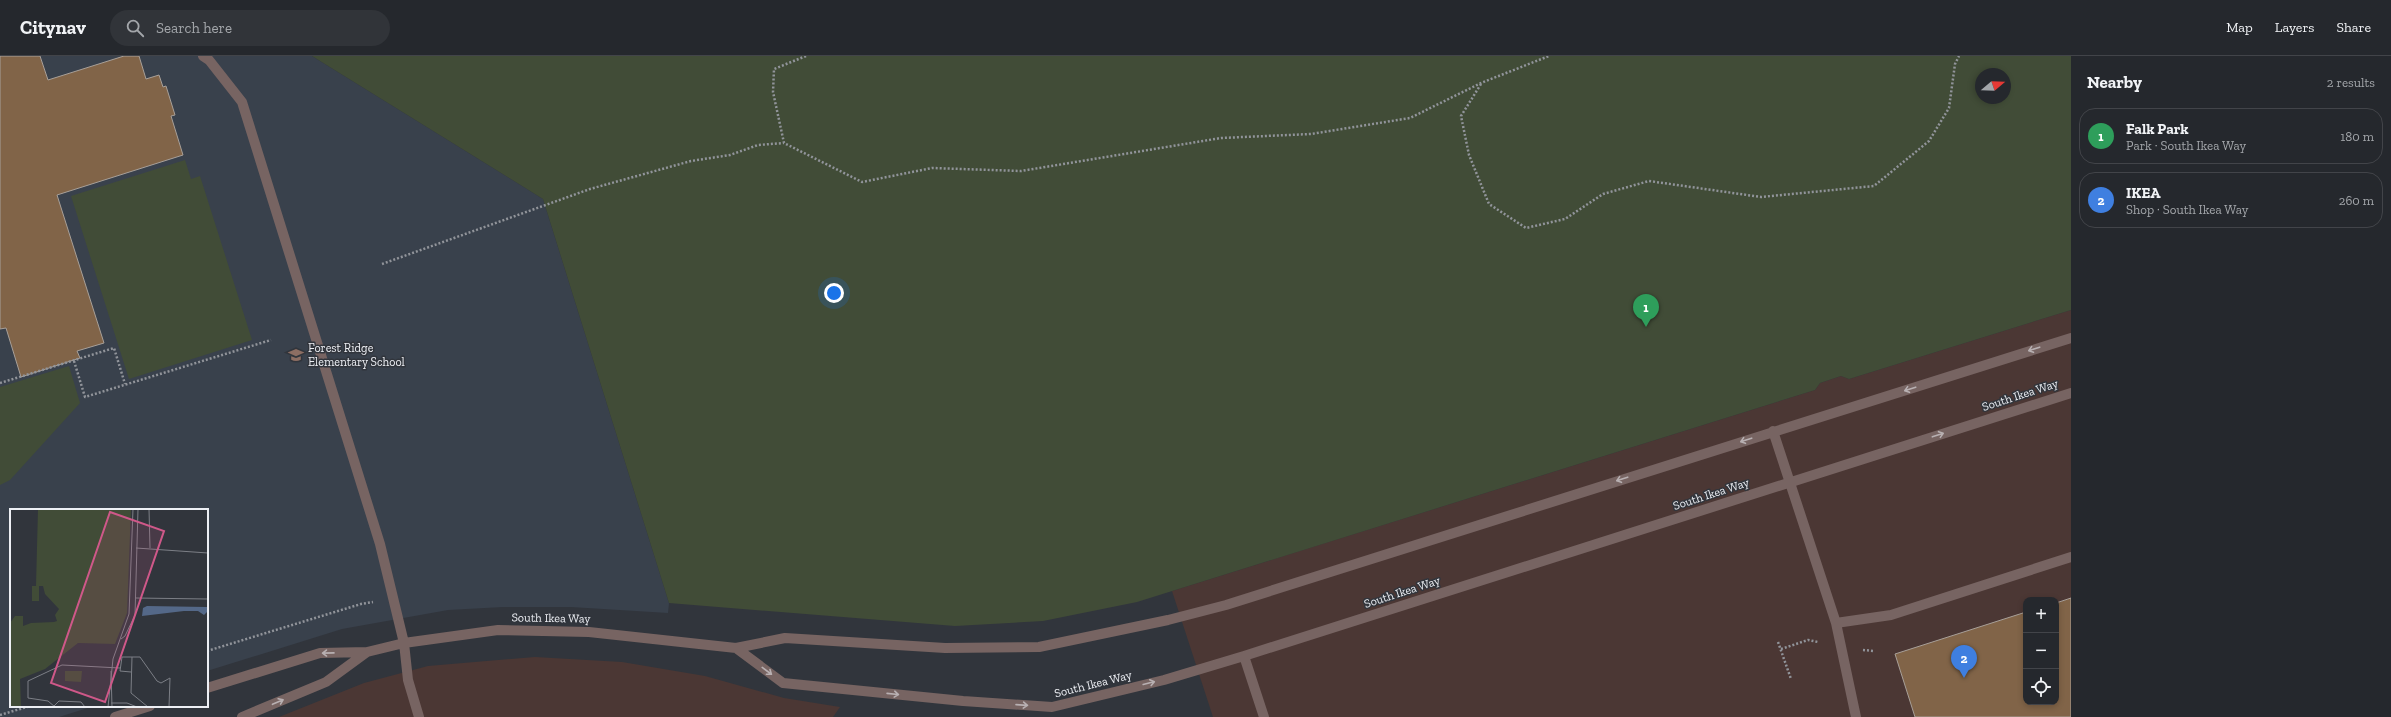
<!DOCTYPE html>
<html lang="en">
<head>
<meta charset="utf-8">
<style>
	:root { --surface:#25282d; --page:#313439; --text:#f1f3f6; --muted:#a3a6aa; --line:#424449; --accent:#8eb9fc }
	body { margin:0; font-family:"Zilla Slab",serif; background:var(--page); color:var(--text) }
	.controls { position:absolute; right:12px; bottom:12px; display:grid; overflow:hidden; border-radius:8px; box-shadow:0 2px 6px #0003 }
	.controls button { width:36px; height:36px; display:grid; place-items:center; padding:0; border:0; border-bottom:1px solid var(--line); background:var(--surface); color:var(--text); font:20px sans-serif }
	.compass { position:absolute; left:1975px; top:12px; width:36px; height:36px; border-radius:50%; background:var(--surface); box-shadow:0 2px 6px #0003; rotate:71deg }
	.you { position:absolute; left:834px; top:237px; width:14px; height:14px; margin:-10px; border:3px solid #fff; border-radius:50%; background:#1a73e8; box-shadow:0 0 0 6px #1a73e833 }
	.badge { display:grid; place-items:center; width:26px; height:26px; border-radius:50%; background:var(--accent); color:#fff; font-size:13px; font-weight:700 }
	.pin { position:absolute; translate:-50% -33px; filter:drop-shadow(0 1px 2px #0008) }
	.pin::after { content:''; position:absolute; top:21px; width:14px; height:12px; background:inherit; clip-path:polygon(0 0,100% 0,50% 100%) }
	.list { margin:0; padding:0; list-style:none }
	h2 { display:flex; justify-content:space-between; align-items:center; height:52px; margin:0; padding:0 16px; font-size:17px }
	h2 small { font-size:13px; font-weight:400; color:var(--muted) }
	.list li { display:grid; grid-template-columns:26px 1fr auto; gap:12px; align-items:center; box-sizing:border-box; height:56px; margin:0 8px 8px; padding:0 8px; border:1px solid var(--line); border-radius:16px }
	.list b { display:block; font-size:15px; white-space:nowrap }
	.list p { margin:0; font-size:13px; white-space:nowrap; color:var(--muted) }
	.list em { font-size:13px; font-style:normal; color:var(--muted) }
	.icon { flex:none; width:22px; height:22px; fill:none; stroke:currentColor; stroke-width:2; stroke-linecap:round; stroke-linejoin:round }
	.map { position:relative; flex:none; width:2071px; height:661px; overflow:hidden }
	header { display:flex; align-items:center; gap:24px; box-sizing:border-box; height:56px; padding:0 20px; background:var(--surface); border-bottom:1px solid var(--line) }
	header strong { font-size:19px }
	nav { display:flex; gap:22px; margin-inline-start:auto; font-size:14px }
	.search { width:280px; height:36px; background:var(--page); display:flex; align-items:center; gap:10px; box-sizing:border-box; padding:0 14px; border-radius:22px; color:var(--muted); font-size:15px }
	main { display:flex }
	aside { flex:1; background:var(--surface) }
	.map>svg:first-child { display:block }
	.commercial { fill:#4b3734; fill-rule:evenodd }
	.built { fill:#39414c }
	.green { fill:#414c37; fill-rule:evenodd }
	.building { fill:#816448; stroke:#a8a099 }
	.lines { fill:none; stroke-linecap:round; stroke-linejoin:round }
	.path { stroke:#91949a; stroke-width:2.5; stroke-dasharray:2 2; stroke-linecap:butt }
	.minor { stroke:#776462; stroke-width:10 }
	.oneway { stroke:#b8b0b2 }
	.labels { text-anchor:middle; stroke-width:3; stroke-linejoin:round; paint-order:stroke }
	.poi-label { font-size:12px; fill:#edeff4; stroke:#31353c; text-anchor:start }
	.street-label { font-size:12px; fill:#edeff4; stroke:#31353c }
	.inset-road { fill:none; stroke:#7c7f86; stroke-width:1 }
	.view { fill:#cf5889; fill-opacity:0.15; stroke:#cf5889; stroke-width:2 }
	.inset-edge { fill:none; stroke:#edeff4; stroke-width:2 }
</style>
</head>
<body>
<header>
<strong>Citynav</strong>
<div class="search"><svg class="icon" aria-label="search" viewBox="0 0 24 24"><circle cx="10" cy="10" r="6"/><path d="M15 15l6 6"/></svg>Search here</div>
<nav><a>Map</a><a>Layers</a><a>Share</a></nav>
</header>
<main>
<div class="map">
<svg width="2071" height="661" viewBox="0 0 2071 661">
	<rect width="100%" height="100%" fill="#31353c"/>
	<path class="commercial" d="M2071,254V661H1213L1172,535L1815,334L1820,327L1841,320L1849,323ZM2026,544H2056V646H2026Z
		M535,601L622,606L705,620L784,642L840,651L833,661H279L364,627L428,610Z"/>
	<path class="built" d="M0,0H312L543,143L669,547L668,557L571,551H503L448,554L342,573L207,615V454H11V650H94L59,661H0Z"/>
	<path class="green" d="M312,0H2071V254L1849,323L1841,320L1820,327L1815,334L1137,546L1043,565L955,570L669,547L543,143ZM1981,18H2005V42H1981Z
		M185,104L191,123L200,120L252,284L129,323L71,140Z
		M69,310L80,347L10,424L0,429V331Z"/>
	<path class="building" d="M0,0H40L48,24L124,0H139L146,23L159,19L163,31L166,30L175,59L171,60L183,99L57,139L104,287L77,295L80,302L21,321L6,272L0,273Z
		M2071,542V661H1915L1895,598L2026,556V646H2056V547Z"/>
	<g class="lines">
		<path class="path" d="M806,0L774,13L773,36L784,87L862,126L932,112L1021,115L1221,82L1311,78L1410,62L1481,27L1549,0
			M1481,28L1461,60L1469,99L1489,148L1526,172L1565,163L1603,138L1649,125L1761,141L1874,130L1929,85L1949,52L1955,8L1959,0
			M382,208L590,133L691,105L730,99L758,89L784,87
			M74,305L85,341L271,284
			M0,327L114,292L125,328
			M1778,586L1791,623
			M1781,593L1808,584L1818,586
			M1863,594L1874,595
			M207,595L361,548L373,546
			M0,659L30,650"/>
		<path class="minor" d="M203,0L209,4L242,46L380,488L404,587L408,624L419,661
			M1773,375L1836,567L1856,661
			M1836,567L1891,559L2071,501
			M736,592L783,627L963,645L1052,651L1164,624L1244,600L2071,337
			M1244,600L1264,661
			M207,632L320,597L367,596L404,587L498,574L589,576L736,592L785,582L945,592L1039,591L1168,564L1226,549L2071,282
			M115,661L150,650
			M242,661L326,626L367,596"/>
	</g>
	<defs><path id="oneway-shaft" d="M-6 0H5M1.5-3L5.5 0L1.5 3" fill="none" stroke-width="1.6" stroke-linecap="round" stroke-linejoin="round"/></defs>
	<g class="oneway">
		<use href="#oneway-shaft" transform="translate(2034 293) rotate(162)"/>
		<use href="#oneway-shaft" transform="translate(1910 333) rotate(162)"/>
		<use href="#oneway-shaft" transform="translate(1938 379) rotate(-18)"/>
		<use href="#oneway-shaft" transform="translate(1746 384) rotate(162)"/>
		<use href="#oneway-shaft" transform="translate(1622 423) rotate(162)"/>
		<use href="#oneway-shaft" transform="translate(328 597) rotate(179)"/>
		<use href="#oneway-shaft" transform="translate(767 615) rotate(37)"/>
		<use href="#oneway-shaft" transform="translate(1149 627) rotate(-14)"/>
		<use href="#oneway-shaft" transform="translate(893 638) rotate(6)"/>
		<use href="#oneway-shaft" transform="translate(278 646) rotate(-23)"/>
		<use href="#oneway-shaft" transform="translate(1022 649) rotate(4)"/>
	</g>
	<defs>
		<g id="school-bare" transform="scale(1.2)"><path d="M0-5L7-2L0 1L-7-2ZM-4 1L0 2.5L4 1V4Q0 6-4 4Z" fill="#8d6e63" stroke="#31353c" stroke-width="2.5" paint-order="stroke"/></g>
	</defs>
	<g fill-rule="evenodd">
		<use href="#school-bare" x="296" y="299"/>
	</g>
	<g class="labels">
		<g class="poi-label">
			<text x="308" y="296">Forest Ridge<tspan x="308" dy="14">Elementary School</tspan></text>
		</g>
		<g class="street-label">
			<text transform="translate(2020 339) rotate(-18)" y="4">South Ikea Way</text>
			<text transform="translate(1711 438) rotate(-18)" y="4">South Ikea Way</text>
			<text transform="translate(1402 536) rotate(-18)" y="4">South Ikea Way</text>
			<text transform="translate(551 562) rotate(1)" y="4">South Ikea Way</text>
			<text transform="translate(1093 628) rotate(-14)" y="4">South Ikea Way</text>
		</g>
	</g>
	<g transform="translate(10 453)">
		<rect width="198" height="198" fill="#31353c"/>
		<path d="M28,0H121L117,104L105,135L68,134L35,160L10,170L11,198H0V114L5,107H13V117L21,114L44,113L47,112L45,106L49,100L35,85L33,77H26ZM22,77H29V92H22ZM55,162H72L71,173L55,172Z" fill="#414c37"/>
		<path d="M137,97L197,98L198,102L194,106L188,102H174L132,107L133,99Z" fill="#546888"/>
		<path class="inset-road" d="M139,0L140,39M126,39L198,44M126,89L198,90M111,130L115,127L125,106L128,0M122,148L121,184L138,198M101,162L102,198M121,163L110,162L112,148H130L147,172L151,174L160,169L159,198M101,194H117L127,198M44,197L49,192L71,193L75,198M45,198L38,192L18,189V172L52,156L110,159M98,198L103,150L119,105L123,0"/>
		<path class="view" d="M100,3L154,22L95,193L41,174Z"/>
		<rect width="198" height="198" class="inset-edge"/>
	</g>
</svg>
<div class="controls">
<button>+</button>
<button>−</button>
<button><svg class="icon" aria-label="locate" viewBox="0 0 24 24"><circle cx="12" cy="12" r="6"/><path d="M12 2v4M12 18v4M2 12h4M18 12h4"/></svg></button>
</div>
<svg class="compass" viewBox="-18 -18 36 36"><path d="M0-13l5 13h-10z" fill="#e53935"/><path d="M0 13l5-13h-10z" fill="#a3a6aa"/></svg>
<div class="you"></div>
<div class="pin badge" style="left:1646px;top:271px;background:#2e9e5b">1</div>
<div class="pin badge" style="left:1964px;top:622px;background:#3f7fe0">2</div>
</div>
<aside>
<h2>Nearby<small>2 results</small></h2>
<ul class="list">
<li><span class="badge" style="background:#2e9e5b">1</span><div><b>Falk Park</b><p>Park · South Ikea Way</p></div><em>180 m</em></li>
<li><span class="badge" style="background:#3f7fe0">2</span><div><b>IKEA</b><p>Shop · South Ikea Way</p></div><em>260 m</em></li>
</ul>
</aside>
</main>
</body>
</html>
